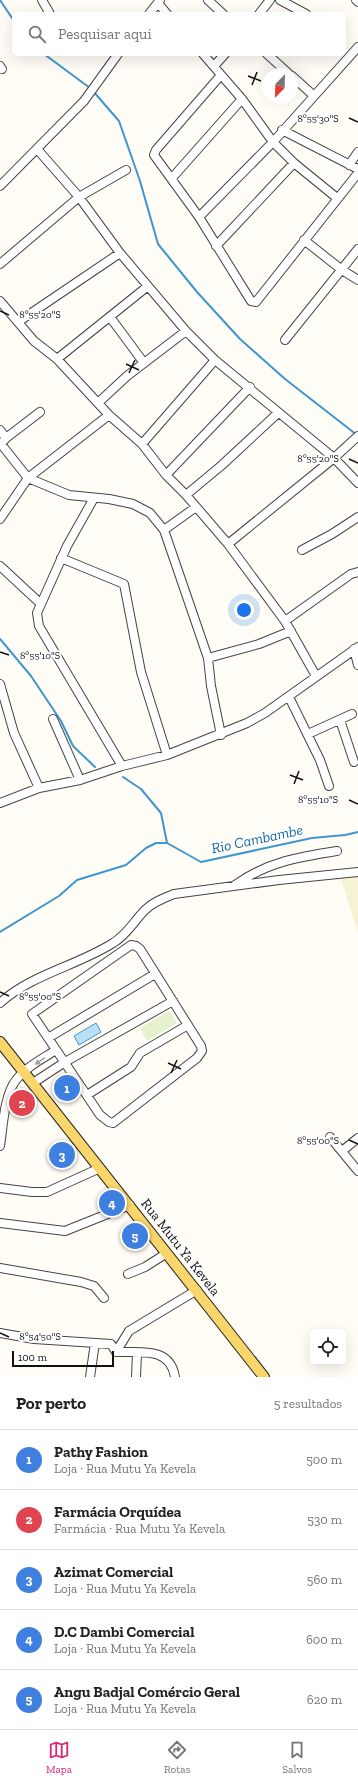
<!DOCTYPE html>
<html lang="pt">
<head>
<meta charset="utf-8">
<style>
	:root { --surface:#fff; --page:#f2f2f2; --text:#222; --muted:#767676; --line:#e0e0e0; --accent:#db2777 }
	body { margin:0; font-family:"Zilla Slab",serif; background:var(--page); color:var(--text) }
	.controls { position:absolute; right:12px; bottom:12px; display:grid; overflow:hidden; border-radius:6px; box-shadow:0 4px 16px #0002 }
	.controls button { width:36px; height:36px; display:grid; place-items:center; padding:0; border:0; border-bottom:1px solid var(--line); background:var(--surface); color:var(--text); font:20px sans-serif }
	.compass { position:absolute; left:262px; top:68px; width:36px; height:36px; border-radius:50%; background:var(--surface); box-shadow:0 4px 16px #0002; rotate:203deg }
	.scale { position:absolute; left:12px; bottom:10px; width:102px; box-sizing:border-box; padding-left:4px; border:2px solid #111; border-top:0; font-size:11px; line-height:14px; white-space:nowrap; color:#111; -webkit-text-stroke:3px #fff; paint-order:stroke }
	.you { position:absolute; left:244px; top:610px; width:14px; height:14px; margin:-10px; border:3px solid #fff; border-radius:50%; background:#1a73e8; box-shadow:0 0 0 6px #1a73e833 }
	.badge { display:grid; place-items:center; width:26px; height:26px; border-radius:50%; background:var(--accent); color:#fff; font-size:13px; font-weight:700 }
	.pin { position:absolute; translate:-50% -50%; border:2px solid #fff; box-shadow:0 1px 4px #0006 }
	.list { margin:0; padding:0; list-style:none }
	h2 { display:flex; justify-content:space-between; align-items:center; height:52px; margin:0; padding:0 16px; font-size:17px }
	h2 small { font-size:13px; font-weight:400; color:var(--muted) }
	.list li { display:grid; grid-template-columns:26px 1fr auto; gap:12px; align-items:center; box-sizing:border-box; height:60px; padding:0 16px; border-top:1px solid var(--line) }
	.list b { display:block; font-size:15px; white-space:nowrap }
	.list p { margin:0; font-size:13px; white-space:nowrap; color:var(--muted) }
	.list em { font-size:13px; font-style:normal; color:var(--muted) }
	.icon { flex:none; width:22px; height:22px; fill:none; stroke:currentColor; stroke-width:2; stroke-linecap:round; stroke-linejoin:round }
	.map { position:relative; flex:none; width:358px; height:1377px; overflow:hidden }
	.search { position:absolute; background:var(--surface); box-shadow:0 4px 16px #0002; left:12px; right:12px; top:12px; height:44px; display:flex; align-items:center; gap:10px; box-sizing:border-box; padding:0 14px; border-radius:6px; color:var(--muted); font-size:15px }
	.sheet { height:352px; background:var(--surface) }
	nav { display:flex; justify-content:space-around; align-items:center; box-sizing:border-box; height:56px; border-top:1px solid var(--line); background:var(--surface); font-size:11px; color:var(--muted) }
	nav a { display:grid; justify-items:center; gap:2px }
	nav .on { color:var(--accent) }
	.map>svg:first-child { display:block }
	.farmland { fill:#f6f3d4 }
	.pitch { fill:#e6f2cf }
	.water { fill:#b9e0f7; stroke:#3f96cf }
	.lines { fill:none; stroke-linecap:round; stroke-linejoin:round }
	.stream { stroke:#3f96cf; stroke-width:2 }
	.minor-casing { stroke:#444; stroke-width:10 }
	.major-casing { stroke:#222; stroke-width:12 }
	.minor { stroke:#fff; stroke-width:8 }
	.major { stroke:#f9d66b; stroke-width:10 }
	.oneway { fill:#a0a0a0 }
	.ticks { fill:none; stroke:#111; stroke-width:1.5 }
	.labels { text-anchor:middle; stroke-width:4; stroke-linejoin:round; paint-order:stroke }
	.street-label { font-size:14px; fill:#111; stroke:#fff }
	.water-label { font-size:15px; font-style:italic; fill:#1768a6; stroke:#fff }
	.ticks-label { font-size:10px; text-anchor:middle; fill:#111; stroke:#fff; stroke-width:4; stroke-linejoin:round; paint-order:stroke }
</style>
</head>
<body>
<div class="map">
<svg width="358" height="1377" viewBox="0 0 358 1377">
	<rect width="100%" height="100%" fill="#fffdf5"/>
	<path class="farmland" d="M358,875V933L340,876Z"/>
	<path class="pitch" d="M169,1011L177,1023L147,1041L140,1028Z"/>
	<path class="water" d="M96,1023L101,1032L79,1045L74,1036Z"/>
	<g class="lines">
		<path class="stream" d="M0,0L14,21
			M44,54L90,88
			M93,91L119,121L140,181L158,244L197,292L240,339L285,379L357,435
			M0,639L31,676L61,721L73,746L95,767
			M123,777L141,789L161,813L167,843
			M0,932L59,896L77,880L126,865L146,848L156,843H167L201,862L312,838L345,835L358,832"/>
		<g class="minor-casing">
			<path id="minor" d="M42,0L50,14
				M208,0L223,14
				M280,0L306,14
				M356,0L358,2
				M158,3L167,14
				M149,14L160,0
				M259,14L270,0
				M203,54L242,99L273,142L294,163L337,198
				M267,54L289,74
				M0,66L2,69
				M214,66L225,54
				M221,75L156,150L154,155L199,217L251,301L256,302L358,173
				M292,76L313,95
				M282,130L358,169
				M37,149L79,197L120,253L186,331L215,360L334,458L358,483
				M349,165L358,152
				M172,178L242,99
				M0,186L84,101L118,54
				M199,217L273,142L358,47
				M304,240L342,270L358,280
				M216,246L294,163
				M0,264L79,197L126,170
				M0,301L34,341L57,359L109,415L142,444L166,475L186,495L228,544L285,621L316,676
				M110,317L144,363
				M18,322L120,253
				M285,340L358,249
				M57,359L148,286
				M99,402L127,376L186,331
				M0,430L6,438L1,444L28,478L69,495L109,499L133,504L150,513L164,530L208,658L211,686L221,735
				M6,438L40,412
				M142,444L215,360
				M166,475L250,387
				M186,495L222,465L278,413
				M94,498L67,546L37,613L39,626L122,766
				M0,519L28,478L109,415
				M164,530L196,507
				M228,544L334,458L358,436
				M302,550L332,534L358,517
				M61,558L124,584L141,672L167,755
				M0,566L41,604
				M285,621L351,574L358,572
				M354,649L358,665
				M208,658L259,644L291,631
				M0,684L14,733L39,788
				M289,697L320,760L329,786
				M53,719L80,780
				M340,720L354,762
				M308,734L352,714
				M0,803L39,788L80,780L122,766L167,755L247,723L265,713L358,647
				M235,885C267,862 299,857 337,851
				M131,945L136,946L140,949L201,1046L202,1051L197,1058L113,1123L109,1122L100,1115L32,1014Z
				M0,1003C32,974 77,966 113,943C127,935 134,921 145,910C153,902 164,898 174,894L279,880L358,872
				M48,1038L155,974
				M33,1083L65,1062L173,1001
				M87,1095L131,1067L140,1053L188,1025
				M330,1137L358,1171
				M0,1146C3,1127 4,1095 16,1080C26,1067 42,1059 56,1050
				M342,1151L358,1138
				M0,1188L32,1192H47L100,1168
				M0,1223L65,1231L130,1205
				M0,1268L81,1282L94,1286L104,1298
				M128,1274L145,1267L167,1253
				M0,1333L34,1339L111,1344L116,1352C140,1353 170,1346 175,1377
				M116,1352L129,1331L197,1290
				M90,1377L95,1343
				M136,1377L137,1353"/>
		</g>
		<g class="major-casing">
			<path id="major" d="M0,1042L264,1377"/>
		</g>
		<use href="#minor" class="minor"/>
		<use href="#major" class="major"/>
	</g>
	<defs><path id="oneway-solid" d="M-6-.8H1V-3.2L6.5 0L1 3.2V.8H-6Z"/></defs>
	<use class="oneway" href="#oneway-solid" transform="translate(40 1061) rotate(146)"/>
	<path class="ticks" d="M248,76L261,81M252,85L257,72M349,118L358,122M0,311L9,315M126,364L139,370M129,373L135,360M349,459L358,463M0,652L9,655M290,775L303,780M294,784L299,771M349,800L358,804M0,992L9,996M168,1063L181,1069M171,1073L177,1060M349,1140L358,1144M0,1333L9,1337"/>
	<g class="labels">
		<g class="street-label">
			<text transform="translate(181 1247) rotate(52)" y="5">Rua Mutu Ya Kevela</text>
		</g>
		<g class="water-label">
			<text transform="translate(257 839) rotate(-12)" y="5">Rio Cambambe</text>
		</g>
	</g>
	<g class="ticks-label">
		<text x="318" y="122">8°55'30"S</text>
		<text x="40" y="318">8°55'20"S</text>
		<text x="318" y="462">8°55'20"S</text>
		<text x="40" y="659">8°55'10"S</text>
		<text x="318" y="803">8°55'10"S</text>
		<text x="40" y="1000">8°55'00"S</text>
		<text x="318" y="1144">8°55'00"S</text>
		<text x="40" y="1340">8°54'50"S</text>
	</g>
</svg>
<div class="controls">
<button><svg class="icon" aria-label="locate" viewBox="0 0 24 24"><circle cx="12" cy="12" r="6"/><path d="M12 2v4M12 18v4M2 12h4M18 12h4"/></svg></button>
</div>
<svg class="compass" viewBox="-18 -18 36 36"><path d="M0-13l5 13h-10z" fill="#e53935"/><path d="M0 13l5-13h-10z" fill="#767676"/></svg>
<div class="scale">100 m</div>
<div class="you"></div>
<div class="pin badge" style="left:67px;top:1088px;background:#3f7fe0">1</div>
<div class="pin badge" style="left:22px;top:1103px;background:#e0444e">2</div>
<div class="pin badge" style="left:62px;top:1155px;background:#3f7fe0">3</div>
<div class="pin badge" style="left:112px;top:1203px;background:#3f7fe0">4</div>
<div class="pin badge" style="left:135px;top:1236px;background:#3f7fe0">5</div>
<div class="search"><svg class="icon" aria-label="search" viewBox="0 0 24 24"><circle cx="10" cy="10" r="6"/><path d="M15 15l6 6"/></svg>Pesquisar aqui</div>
</div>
<section class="sheet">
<h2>Por perto<small>5 resultados</small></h2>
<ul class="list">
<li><span class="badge" style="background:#3f7fe0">1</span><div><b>Pathy Fashion</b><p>Loja · Rua Mutu Ya Kevela</p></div><em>500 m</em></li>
<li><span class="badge" style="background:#e0444e">2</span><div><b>Farmácia Orquídea</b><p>Farmácia · Rua Mutu Ya Kevela</p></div><em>530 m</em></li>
<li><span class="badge" style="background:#3f7fe0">3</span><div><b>Azimat Comercial</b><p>Loja · Rua Mutu Ya Kevela</p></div><em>560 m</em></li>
<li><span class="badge" style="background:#3f7fe0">4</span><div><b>D.C Dambi Comercial</b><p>Loja · Rua Mutu Ya Kevela</p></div><em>600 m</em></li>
<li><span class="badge" style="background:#3f7fe0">5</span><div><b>Angu Badjal Comércio Geral</b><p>Loja · Rua Mutu Ya Kevela</p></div><em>620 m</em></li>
</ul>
</section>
<nav>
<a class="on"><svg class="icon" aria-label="map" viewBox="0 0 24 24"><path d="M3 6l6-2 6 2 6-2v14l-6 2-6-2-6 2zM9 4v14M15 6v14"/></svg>Mapa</a>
<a><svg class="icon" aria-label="directions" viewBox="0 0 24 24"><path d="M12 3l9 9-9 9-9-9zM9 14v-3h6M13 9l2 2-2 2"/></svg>Rotas</a>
<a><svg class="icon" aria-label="saved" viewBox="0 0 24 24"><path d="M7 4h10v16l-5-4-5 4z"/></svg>Salvos</a>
</nav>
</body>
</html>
